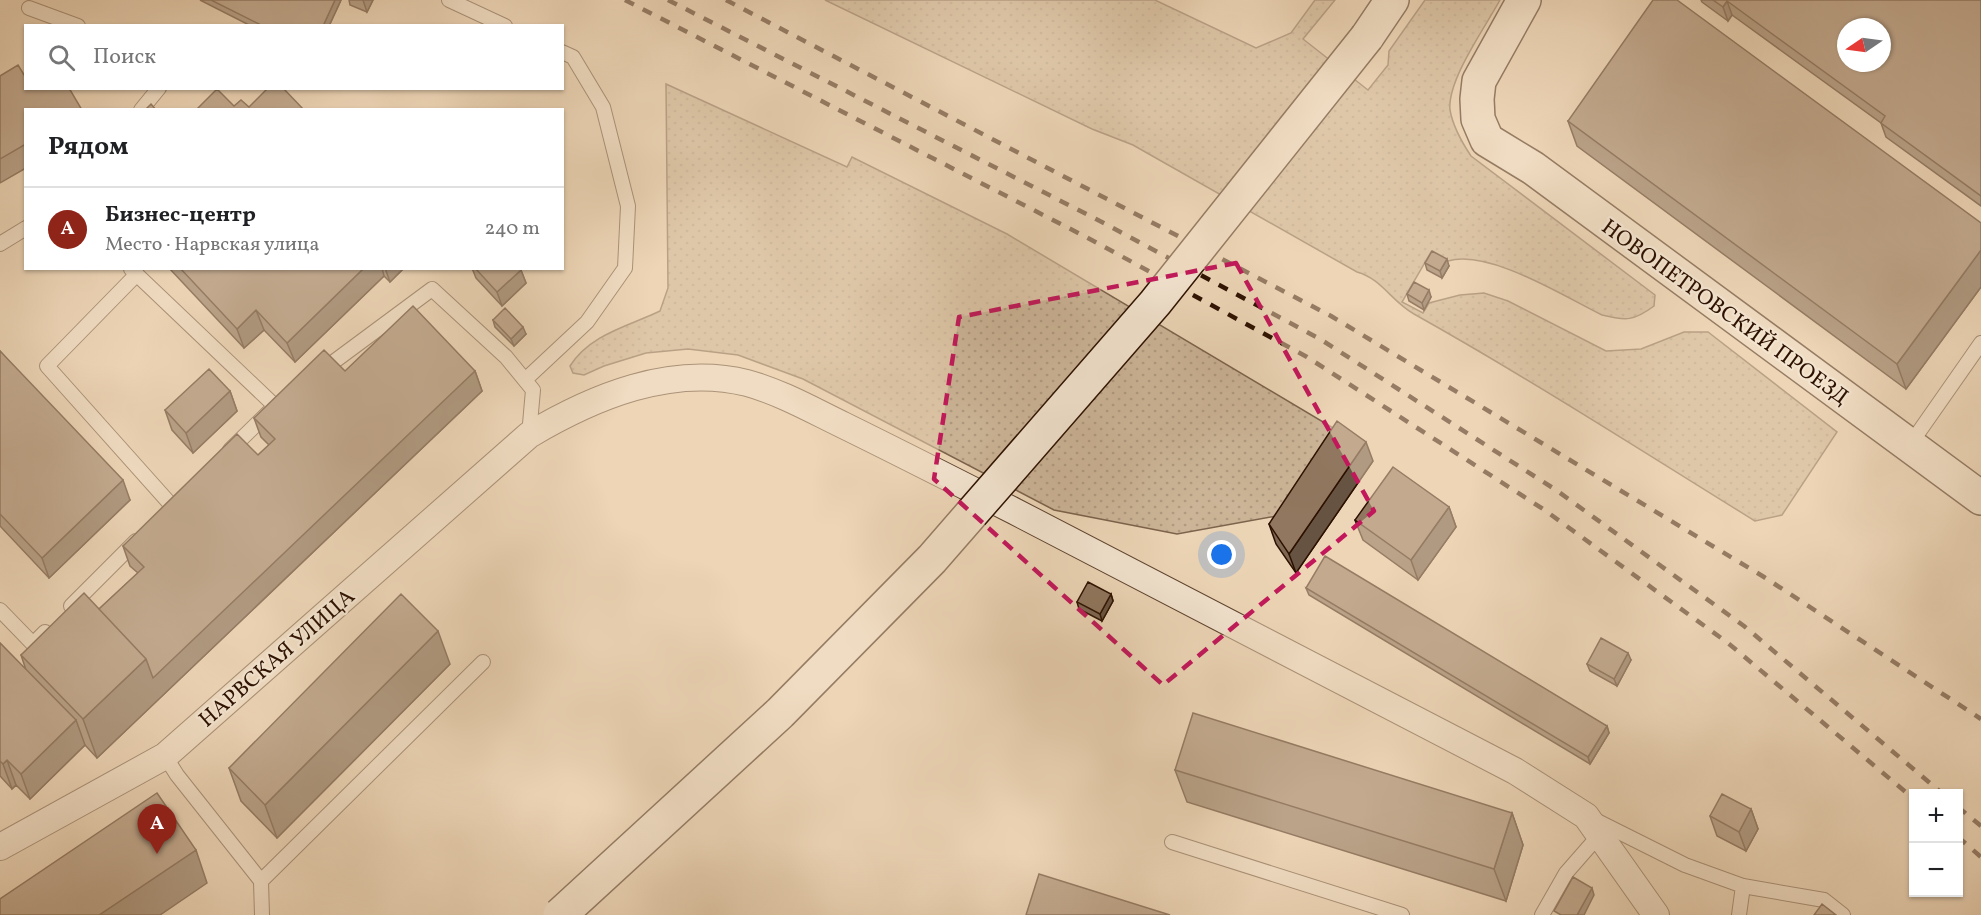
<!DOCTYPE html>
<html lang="ru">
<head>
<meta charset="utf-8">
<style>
	:root { --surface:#fff; --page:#f6f6f6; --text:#202124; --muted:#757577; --line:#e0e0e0; --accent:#8f2418 }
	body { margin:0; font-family:Vollkorn,serif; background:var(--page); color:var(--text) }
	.controls { position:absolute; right:18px; bottom:18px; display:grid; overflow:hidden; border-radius:0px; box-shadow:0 2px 4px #0004 }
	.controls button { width:54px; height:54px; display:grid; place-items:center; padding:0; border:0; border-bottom:2px solid var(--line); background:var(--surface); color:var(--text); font:30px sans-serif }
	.compass { position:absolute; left:1837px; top:18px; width:54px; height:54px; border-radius:50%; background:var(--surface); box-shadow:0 2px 4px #0004; rotate:257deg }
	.you { position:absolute; left:1222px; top:555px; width:21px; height:21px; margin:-15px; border:4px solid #fff; border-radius:50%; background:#1a73e8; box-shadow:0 0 0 9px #1a73e833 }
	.badge { display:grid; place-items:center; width:39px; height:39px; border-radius:50%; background:var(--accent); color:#fff; font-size:20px; font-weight:700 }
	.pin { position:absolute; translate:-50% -50px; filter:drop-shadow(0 2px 3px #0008) }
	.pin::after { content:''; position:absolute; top:32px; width:21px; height:18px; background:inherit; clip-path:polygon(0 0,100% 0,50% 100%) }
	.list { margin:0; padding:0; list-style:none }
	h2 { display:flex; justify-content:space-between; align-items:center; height:78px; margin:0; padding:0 24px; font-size:26px }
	h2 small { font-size:20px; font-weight:400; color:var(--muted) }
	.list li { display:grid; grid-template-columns:39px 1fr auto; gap:18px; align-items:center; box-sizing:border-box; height:84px; padding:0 24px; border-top:2px solid var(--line) }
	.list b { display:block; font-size:22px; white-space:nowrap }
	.list p { margin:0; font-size:20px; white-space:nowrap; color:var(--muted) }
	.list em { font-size:20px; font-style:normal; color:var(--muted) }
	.icon { flex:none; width:33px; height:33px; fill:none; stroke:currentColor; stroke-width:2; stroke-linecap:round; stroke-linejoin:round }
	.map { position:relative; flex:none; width:1981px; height:915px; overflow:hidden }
	.search { position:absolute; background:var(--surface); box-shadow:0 2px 4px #0004; left:24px; top:24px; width:540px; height:66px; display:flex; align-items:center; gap:15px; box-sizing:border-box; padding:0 21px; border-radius:0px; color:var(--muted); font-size:22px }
	.panel { position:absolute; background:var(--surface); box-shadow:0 2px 4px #0004; left:24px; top:108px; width:540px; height:162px; border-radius:0px }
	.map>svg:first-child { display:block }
	.grass { fill:url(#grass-dots); stroke:#7c634c; stroke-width:1.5 }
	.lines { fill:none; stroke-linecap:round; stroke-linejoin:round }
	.lane-casing { stroke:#5d422e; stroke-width:16 }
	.street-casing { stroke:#5d422e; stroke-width:28 }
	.secondary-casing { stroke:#2d1100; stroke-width:36 }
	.lane { stroke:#f3e4d0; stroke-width:14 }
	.street { stroke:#f3e4d0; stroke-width:26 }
	.secondary { stroke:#f3e4d0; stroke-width:33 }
	.rail { stroke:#2d1100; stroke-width:4.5; stroke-dasharray:10 10; stroke-linecap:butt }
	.secondary-bridge-casing { stroke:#2d1100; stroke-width:36; stroke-linecap:butt }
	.secondary-bridge { stroke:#f3e4d0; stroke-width:33 }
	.wall { fill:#7d6652; stroke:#2d1100; stroke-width:1.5 }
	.shaded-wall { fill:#665342; stroke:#2d1100; stroke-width:1.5 }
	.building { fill:#91775f; stroke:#2d1100; stroke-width:1.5; fill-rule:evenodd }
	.marked { fill:none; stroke:#c2185b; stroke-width:4.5; stroke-dasharray:12 8; stroke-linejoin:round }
	.labels { text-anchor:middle; stroke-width:4.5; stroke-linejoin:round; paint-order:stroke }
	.street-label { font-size:22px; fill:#2d1100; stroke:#f3e4d0 }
</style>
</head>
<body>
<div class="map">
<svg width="1981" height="915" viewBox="0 0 1981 915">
	<defs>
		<pattern id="grass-dots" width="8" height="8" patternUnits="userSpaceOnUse" patternTransform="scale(1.5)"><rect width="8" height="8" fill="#ccb598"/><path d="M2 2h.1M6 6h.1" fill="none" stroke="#b09b81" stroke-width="1.8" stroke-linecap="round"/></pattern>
	</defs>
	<rect width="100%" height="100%" fill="#edd6b7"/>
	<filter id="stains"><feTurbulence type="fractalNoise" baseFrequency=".00333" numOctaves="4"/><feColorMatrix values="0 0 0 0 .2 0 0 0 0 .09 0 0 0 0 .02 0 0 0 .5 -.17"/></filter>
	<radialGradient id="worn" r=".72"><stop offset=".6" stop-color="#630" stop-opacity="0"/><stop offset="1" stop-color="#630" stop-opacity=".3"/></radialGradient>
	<path class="grass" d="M825,0H1155L1256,48L1291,33L1315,0H1335L1303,39L1368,90L1388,65L1389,51L1425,0H1500C1486,26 1447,80 1450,110C1453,127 1461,141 1471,156L1655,295L1654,306C1634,321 1626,321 1602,315C1563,296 1489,249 1448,261L1431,252L1402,302L1423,313L1429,303L1460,295L1484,293L1508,301L1606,351L1641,349L1684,332H1708L1837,432L1782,515L1755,521C1642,451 1530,379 1414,314C1391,301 1382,279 1357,272L1133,145L1092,129Z
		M666,84L847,167L852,157L1007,234L1345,435L1293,513L1177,534L1054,510L803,379L738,355L688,349L646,353L604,366L584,375L573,373L570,366C590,334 629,326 660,311L668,288Z"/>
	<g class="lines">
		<g class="lane-casing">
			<path id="lane" d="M449,0L505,26
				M29,8L78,26
				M141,110L159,88
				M0,244L26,228
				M131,269L275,406
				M137,274L47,366L172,506
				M320,372L432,289L506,357L533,390L529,435
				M526,379L587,322L625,268L628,206L603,107L573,57L562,52
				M1909,446L1981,343
				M230,450L270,411
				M71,606L136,541
				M0,610L33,644L45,632
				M165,756L177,775L261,881L483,662
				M1593,819L1685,865L1743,886L1824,900L1843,915
				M1172,842L1402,915
				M261,881L262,915
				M1542,915L1566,873L1601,833
				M1739,915L1743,886"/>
		</g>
		<g class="street-casing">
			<path id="street" d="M0,847L165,756L529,435C593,397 671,364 747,383C780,392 812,410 843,425C900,453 957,482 1014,511C1181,598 1348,684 1515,771L1586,816L1656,915"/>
		</g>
		<g class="secondary-casing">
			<path id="secondary" d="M1524,0L1479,81L1477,99L1478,119L1487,140L1533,168L1981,498
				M1367,37L1392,0"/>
		</g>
		<use href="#lane" class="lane"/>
		<use href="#street" class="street"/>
		<use href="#secondary" class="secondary"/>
		<path class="rail" d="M625,0L1086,237L1307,357L1543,509L1728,643L1914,799
			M668,0L1096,219L1320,339L1556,490L1744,626L1943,794
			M726,0L1331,316L1764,577L1981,719
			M1958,807L1981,826
			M1958,837L1981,857"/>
		<g class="secondary-bridge-casing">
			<path id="secondary-bridge" d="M560,915L780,713L932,559L1155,303L1367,37"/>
		</g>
		<use href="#secondary-bridge" class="secondary-bridge"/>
	</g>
	<path class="wall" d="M200,0H341L329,26H251Z
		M349,0H373L367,12L350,5Z
		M1701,0H1981V206L1886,137L1881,123L1732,15L1728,21L1702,2Z
		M0,76L26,110V168L0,183Z
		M1568,121L1981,223V287L1906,389L1577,146Z
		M1425,263L1449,266L1442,278L1427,270Z
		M169,268H404L390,282L384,276L295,362L264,330L244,348Z
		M472,268H520L526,283L502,306L476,278Z
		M1407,294L1431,297L1424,310L1409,301Z
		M493,320L526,334L514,346L495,327Z
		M0,351L130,500L49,578L0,526Z
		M345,371H475L482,391L97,758L85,745L30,799L16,785L12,789L0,776V643L26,670L21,655L99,609L138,573L130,566L123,546L258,455L269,445L261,437L254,418Z
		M230,391L237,411L193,453L172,430L165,410Z
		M1373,461L1296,573L1276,544L1269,524Z
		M1449,507L1456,527L1418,580L1363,540L1355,520Z
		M1306,588L1607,726L1609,733L1590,764L1309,595Z
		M1111,594L1113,601L1102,621L1079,609L1077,602Z
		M1631,660L1617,686L1590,671L1587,664Z
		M450,664L277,838L241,801L229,768Z
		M1175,770L1512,813L1523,845L1506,901L1187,802Z
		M1751,809L1758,829L1746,851L1717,836L1710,816Z"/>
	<path class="shaded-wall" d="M335,0H341L329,26H323Z
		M363,0H373L367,12Z
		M1727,1L1732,15L1728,21L1723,7Z
		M1981,250V287L1906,389L1897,364Z
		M1447,259L1449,266L1442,278L1440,271Z
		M364,268H382L384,276L295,362L287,343Z
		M385,268H404L390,282Z
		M521,270L526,283L502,306L497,292Z
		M1429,290L1431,297L1424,310L1422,303Z
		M256,310L264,330L244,348L237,329Z
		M523,327L526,334L514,346L511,339Z
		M475,371L482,391L97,758L83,719L146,659Z
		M230,391L237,411L193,453L186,433Z
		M1366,442L1373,461L1296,573L1289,554Z
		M123,480L130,500L49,578L42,558Z
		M1449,507L1456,527L1418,580L1411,560Z
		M1111,594L1113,601L1102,621L1100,614Z
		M438,631L450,664L277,838L265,805Z
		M1628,653L1631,660L1617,686L1614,679Z
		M76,720L85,745L30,799L21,774Z
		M1607,726L1609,733L1590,764L1588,757Z
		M7,760L16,785L12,789L3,764Z
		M1751,809L1758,829L1746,851L1739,832Z
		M1512,813L1523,845L1506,901L1494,869Z
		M196,850L207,883L160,915H99Z
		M1592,888L1594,895L1584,915H1577Z"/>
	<path class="building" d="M211,0H335L323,26H263Z
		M1653,0H1677L1981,223V250L1897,364L1568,121Z
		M1713,0H1981V196L1881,123L1885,116L1727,1L1723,7ZM1846,27H1882V63H1846Z
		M18,65L26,78V88H69L82,110H26V144L0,159V76Z
		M268,88H283L304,110H196L217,89L234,106L241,100L249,107Z
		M151,104L156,110H145Z
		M1432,251L1447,259L1440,271L1425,263Z
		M180,268H364L287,343L256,310L237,329Z
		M475,268H520L521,270L497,292Z
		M1414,282L1429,290L1422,303L1407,294Z
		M413,306L475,371L153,678L146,659L99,609L144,567L123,546L237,434L258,455L275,439L254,418L324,350L345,371Z
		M505,308L523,327L511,339L493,320Z
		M0,351L123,480L42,558L0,514Z
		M209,369L230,391L186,433L165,410Z
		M1337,421L1366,442L1289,554L1269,524Z
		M1393,467L1449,507L1411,560L1355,520Z
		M1325,556L1607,726L1588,757L1306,588Z
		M1088,582L1111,594L1100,614L1077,602Z
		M84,593L146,659L83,719L21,655Z
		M401,594L438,631L265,805L229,768Z
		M1601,638L1628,653L1614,679L1587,664Z
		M0,643L76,720L21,774L7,760L3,764L0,761Z
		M1193,713L1512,813L1494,869L1175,770Z
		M157,793L196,850L99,915H0V899Z
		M1722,794L1751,809L1739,832L1710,816Z
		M1039,874L1170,915H1026Z
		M1573,877L1592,888L1577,915H1561L1554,911Z
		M1822,904L1836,915H1814Z"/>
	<path d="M0 0H1981V915H0ZM1236,263L1374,511L1163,685L934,479L959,317Z" fill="#edd6b7" fill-opacity=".55" fill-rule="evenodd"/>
	<path class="marked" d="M1236,263L1374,511L1163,685L934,479L959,317Z"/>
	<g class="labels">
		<g class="street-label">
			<text transform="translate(1726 311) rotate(36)" y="8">НОВОПЕТРОВСКИЙ ПРОЕЗД</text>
			<text transform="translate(276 657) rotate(-41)" y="8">НАРВСКАЯ УЛИЦА</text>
		</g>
	</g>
	<rect width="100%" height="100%" filter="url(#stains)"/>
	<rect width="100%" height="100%" fill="url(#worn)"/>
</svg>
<div class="controls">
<button>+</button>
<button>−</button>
</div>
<svg class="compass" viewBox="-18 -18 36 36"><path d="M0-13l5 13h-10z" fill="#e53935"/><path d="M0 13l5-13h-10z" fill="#757577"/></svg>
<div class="you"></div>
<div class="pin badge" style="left:157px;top:854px">A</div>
<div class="search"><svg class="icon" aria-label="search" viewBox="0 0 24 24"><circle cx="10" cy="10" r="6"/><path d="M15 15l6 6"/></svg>Поиск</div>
<section class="panel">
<h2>Рядом<small></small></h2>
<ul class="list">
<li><span class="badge">A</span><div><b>Бизнес-центр</b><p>Место · Нарвская улица</p></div><em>240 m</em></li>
</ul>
</section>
</div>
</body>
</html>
